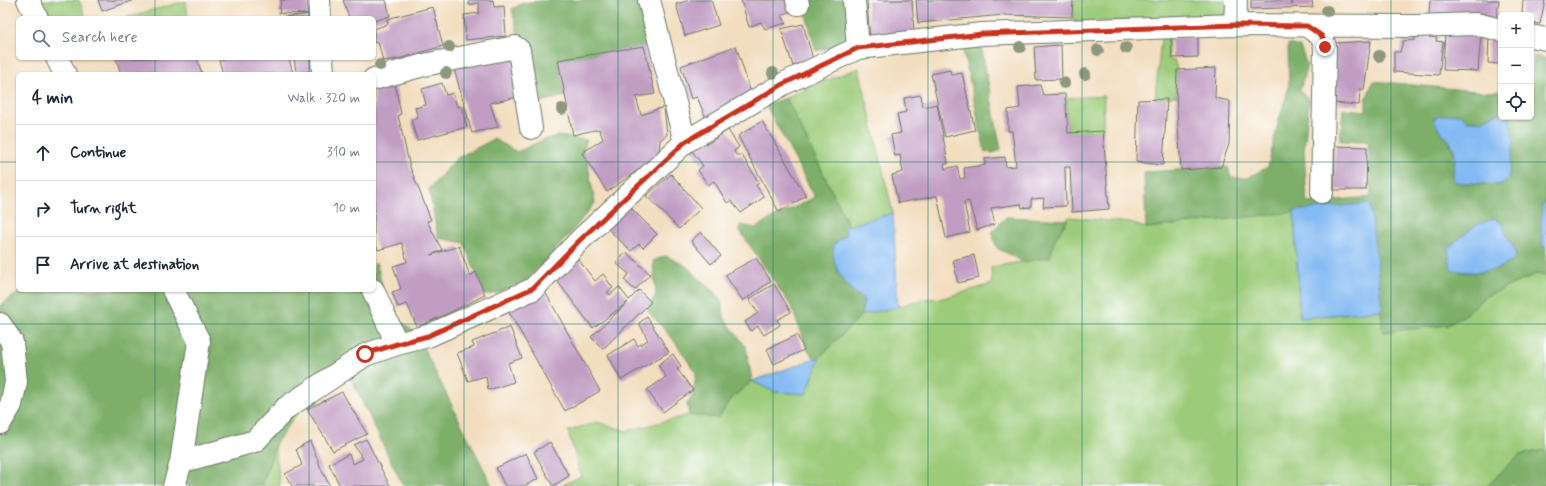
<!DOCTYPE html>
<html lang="en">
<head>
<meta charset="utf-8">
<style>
	:root { --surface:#fff; --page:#f6f6f7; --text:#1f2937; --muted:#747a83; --line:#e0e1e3 }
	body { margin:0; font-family:Mynerve,sans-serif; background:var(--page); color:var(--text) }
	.controls { position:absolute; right:12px; top:12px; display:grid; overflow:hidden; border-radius:6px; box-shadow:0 1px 3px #0004 }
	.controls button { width:36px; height:36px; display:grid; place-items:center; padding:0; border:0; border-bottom:1px solid var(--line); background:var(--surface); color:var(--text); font:20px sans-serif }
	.stop { position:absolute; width:12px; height:12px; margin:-9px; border:3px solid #c8321e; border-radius:50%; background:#fff }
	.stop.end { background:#c8321e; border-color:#fff; box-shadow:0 1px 4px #0008 }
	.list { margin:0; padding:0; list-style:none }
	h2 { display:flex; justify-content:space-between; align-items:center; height:52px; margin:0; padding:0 16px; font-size:17px }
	h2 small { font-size:13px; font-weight:400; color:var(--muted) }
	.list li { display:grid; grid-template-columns:26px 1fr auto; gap:12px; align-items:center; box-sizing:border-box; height:56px; padding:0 16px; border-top:1px solid var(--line) }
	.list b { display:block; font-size:15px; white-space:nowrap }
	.list em { font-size:13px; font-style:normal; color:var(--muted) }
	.icon { flex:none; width:22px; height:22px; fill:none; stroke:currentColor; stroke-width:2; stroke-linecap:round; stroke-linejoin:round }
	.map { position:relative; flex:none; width:1546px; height:486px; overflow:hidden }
	.search { position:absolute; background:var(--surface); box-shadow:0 1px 3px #0004; left:16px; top:16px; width:360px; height:44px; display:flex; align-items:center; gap:10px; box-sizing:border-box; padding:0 14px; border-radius:6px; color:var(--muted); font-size:15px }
	.panel { position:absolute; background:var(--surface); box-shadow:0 1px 3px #0004; left:16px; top:72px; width:360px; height:220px; border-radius:6px }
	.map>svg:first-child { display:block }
	.green { fill:#9ccb79; stroke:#5e8456 }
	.forest { fill:#7daf69; stroke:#4e764e; fill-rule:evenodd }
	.water { fill:#84baf3; stroke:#527c94 }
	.building { fill:#c19dc3 }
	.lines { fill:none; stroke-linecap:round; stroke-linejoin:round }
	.minor-casing { stroke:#697564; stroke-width:24 }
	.minor { stroke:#fff; stroke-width:22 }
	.tree { fill:#8f987b }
	.route { stroke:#c8321e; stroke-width:5 }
	.grid { fill:none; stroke:#0f766e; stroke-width:1; stroke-opacity:0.55 }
</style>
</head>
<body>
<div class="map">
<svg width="1546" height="486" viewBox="0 0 1546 486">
	<rect width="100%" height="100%" fill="#fff"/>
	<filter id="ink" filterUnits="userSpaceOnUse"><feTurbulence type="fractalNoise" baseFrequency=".025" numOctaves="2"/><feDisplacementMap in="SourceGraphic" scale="8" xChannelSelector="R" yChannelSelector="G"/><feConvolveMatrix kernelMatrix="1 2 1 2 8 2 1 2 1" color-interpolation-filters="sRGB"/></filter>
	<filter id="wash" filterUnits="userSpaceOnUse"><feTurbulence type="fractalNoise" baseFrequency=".012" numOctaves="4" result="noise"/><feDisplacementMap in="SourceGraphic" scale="16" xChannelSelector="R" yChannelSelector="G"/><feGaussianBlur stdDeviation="0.9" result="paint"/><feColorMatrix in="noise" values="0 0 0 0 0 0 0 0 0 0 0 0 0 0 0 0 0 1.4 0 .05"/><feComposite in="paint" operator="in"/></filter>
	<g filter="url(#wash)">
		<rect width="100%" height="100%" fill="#f2ddbe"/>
		<path class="green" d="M41,0H79L86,18H51Z
			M1073,0H1230L1224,18L1075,22L1072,17Z
			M186,1L188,18H124Z
			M1169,37L1168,59L1175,61L1177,70L1176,96L1155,99L1161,38Z
			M859,68L893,213L849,226L786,98L803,89Z
			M1104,96L1103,131L1068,133L1066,98Z
			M1294,211L1300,318L1382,310L1383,332L1468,313L1484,297L1536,274L1546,276V450L1519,455L1487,486H561L581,476L568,431L597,422L627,431L689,415L718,418L733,397L752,381L775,392L806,394L820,357L861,315L898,307L922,299L943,298L992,284L991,267L1050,257L1054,241L1069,217L1130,223L1146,228Z
			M275,445L280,486H262Z"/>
		<path class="forest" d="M549,0H641L651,45L558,60L566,96L535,103L512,9L523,3Z
			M802,0H847L849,44L816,51Z
			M1288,44L1300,47L1307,65L1300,90L1309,100L1304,150L1307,203L1371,197L1368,141H1340L1343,109L1366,111V100L1373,81L1486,92L1501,91V113L1492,115L1482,121H1468L1437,127C1444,137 1456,147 1455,160C1454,168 1452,174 1454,182L1501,185L1508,117H1531V90L1533,89L1534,56L1546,58V203L1542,205V244L1546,248V276L1536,274L1484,297L1468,313L1448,325L1383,332L1370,204L1146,228L1144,172L1228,167L1231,178H1247L1268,167L1278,123L1289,87ZM1495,218L1503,224L1505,233L1514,248L1500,268L1475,273L1460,272L1483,223Z
			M962,45L981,46L1001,150L993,153L985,152Z
			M786,98L849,226L845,228L846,235L834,244C831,267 846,287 864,300L861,315L820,357L815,359L808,350L791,306L740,231V225L756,228L767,221L815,197L766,105Z
			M558,136L587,140L582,153L587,160L595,203L569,235L528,279L496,293L485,295L464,243L438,238L429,189L457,158L494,139L517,152L543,140Z
			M1006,217H1007L1067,220L1054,241L1050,257L1024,262L997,248L991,232Z
			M666,256L686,266L720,298L725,319L746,347L752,381L733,397L718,418L689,415L687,405L693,394L696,373L673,339L647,310L656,294L653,261Z
			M374,264H377L388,312L416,333L492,486H403L347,370L303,404L275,445L262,486H0V305L23,290H374Z
			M1546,450V486H1487L1519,455Z"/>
		<path class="water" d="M1501,113V117L1509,118L1514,143L1508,179L1501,185L1454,182C1451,171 1458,159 1453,147C1448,137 1438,131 1433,118L1446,115L1460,114L1468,121H1482L1492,115Z
			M1370,203L1382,310L1300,318L1294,211Z
			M1546,203V248L1542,244L1541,222L1542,205Z
			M893,213L898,307L861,315L864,300C846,287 830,268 834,244L846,235L845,227Z
			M1495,218L1503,224L1505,233L1514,248L1516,257C1499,273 1472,275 1451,269L1448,248L1475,226Z
			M820,357L806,394L775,392L752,381Z"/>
		<g id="blocks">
			<path class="building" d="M98,0H134L102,11Z
				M281,0H308L309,14L279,13Z
				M343,0H386L390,16L374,21V18H349Z
				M469,0H493L494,7L504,6L506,36L466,40L464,15L479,13V3L469,5Z
				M690,0H711L719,25L685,36L676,4Z
				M741,0H792L794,10L782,15L786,23L765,29L761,22L749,27Z
				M867,0H912L914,33L870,41Z
				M916,0H1073L1072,17L1004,15L918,23Z
				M1251,0H1292V5V0H1312L1313,7L1251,9Z
				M1430,0H1499L1496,20L1429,15Z
				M1523,0H1545L1540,24L1531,23V15H1522Z
				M433,7L443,46L398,59L383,61L378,42L374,43V29L388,24L387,19Z
				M309,14V18H284V17Z
				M803,24L813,59L793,66L781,29Z
				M1445,30L1481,33L1478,71L1443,70Z
				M1489,33L1501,35V64L1488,63Z
				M1415,35L1437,38L1436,41L1443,42L1439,75L1394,72V52H1400L1403,41L1415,40Z
				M1198,37V57L1172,58L1171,38Z
				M1371,41L1364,90L1360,88L1359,105L1332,103L1327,93L1335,43Z
				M1061,45L1062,79L1036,80L1034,47Z
				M644,46L655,94L636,97L641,115L664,107L667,135L660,140L659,151L642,167L607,192L582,153L603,139L599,129L573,135L558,60Z
				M736,46L751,93L706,118L697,97L691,99L681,66Z
				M514,51L523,96L490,103L498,127L472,133L453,65Z
				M116,58H197L202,74H121Z
				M226,58H289L293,74H223L219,60Z
				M294,58H313L314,71L296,73Z
				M1216,68L1215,98L1230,101L1229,144L1221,167L1181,170L1176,96L1177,70Z
				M950,70L951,75L962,73L975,130L945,137L931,74Z
				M394,79L401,114L398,115L410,167L431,220L427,221L442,250L431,255L459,246L470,276L476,272L485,295L453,311L417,327L407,304L398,307L392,292L401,289L393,266L407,262L402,243L378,250L374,239V211H375L374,206V84Z
				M442,83L446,95L453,93L457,107L461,106L467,127L417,140L411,120L418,118L415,108L426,105L422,89Z
				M1040,85L1043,95L1065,94L1068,133L1103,131L1109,209L1072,212L1070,167H1065L1066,206L1043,207L1044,198L1031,199V207L1022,208L1021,204L991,208L995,224L977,230L969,201L964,202L970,232L946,238L937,196L898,203L892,175L903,172L900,155L895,156L891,135L901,133L897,114L906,112L904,98L921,95L923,107L937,104L948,164H944L945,169L957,166L960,179L965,178L964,168L985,165V159L1005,157L1006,167L1016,166L1012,131H1008V110L1020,108L1018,87Z
				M1167,99L1163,165L1136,162L1138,100Z
				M762,121L806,196L779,212L738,136Z
				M728,130L739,147L734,151L736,155H742L759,183L756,185L764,197L741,213L731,201L727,203L714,181L708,185L698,170L703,166L690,148L703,138L707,144Z
				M1335,146L1367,147L1366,190H1334Z
				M671,174L701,208L679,229L659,208L646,196Z
				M628,205L657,234L643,248L639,244L631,251L606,227Z
				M701,232L721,256L711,264L691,241Z
				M626,252L650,274L635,290L624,280L629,274L616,263Z
				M974,255L979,278L958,283L953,260Z
				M756,258L771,281L743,301L725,275Z
				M578,259L595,281L603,274L613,288L607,292L610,295L619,287L629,300L639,290L651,302L603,349L591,337L628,302L593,328L554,277Z
				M774,284L791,312L777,320L780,325L764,335L758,326L751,331L745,322L758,313L749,299Z
				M544,290L600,391L565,411L508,310Z
				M647,317L669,352L621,380L608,355L634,339L638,346L648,340L639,323Z
				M510,327L522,358L508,363L514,382L488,390L486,376L468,381L457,353L474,347L472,342Z
				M797,335L804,350L774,364L767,349Z
				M673,354L681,366L677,369L693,390L663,412L647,390L666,377L658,365Z
				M342,392L367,434L333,451L307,409Z
				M366,439L390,486H340L329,464L349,454L353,464L363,459L354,445Z
				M310,441L322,471L330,486H292L285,474L302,465L296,449Z
				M550,442L569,476L553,486L534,452Z
				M526,453L538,479L524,486H505L496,468Z"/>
		</g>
	</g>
	<g filter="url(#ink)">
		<use href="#blocks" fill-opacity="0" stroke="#697564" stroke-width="1"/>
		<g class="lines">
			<g class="minor-casing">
				<path id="minor" d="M28,0L37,18
					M319,0L320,18
					M649,0L685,142
					M797,0L798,4
					M854,0L858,48
					M1235,25L1236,0
					M1307,26L1322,36L1325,47L1322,192
					M1531,36L1546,39
					M57,58L65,74
					M322,58L323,74
					M374,79L424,65L515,47L519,50L531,128
					M173,290L199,341L181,462L174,486
					M373,290L397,344
					M0,324L12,342L16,382L11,405L0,423
					M181,462L255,441L286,408L365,355L397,344L428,336L533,289L580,240L685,142L783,84L858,48L982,34L1235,25L1414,26L1476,24L1501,30"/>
			</g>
			<use href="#minor" class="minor"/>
		</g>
		<g class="tree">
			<circle cx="1327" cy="11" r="6"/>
			<circle cx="449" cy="47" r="6"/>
			<circle cx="1020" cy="47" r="6"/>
			<circle cx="1126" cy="48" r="6"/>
			<circle cx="1098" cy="50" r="6"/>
			<circle cx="1379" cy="56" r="6"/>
			<circle cx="380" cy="65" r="6"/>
			<circle cx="446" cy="73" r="6"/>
			<circle cx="773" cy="73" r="6"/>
			<circle cx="1085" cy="74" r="6"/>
			<circle cx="1064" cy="83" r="6"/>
			<circle cx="562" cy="109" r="6"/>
		</g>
	</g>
	<g class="lines" filter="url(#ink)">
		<path class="route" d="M365,354L397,344L428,336L533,288L580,240L685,142L783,84L858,48L982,34L1236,25L1307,26L1322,36L1325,47"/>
	</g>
	<path class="grid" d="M155,0V18M309,0V18M464,0V486M618,0V486M773,0V486M928,0V486M1082,0V486M1237,0V486M1391,0V486M155,58V74M309,58V74M0,162H18M374,162H1546M155,290V486M309,290V486M0,324H1546"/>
</svg>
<div class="controls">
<button>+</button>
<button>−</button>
<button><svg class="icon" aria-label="locate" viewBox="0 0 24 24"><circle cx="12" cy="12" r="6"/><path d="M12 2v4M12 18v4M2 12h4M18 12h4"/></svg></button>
</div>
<div class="stop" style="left:365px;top:354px"></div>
<div class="stop end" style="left:1325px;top:47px"></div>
<div class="search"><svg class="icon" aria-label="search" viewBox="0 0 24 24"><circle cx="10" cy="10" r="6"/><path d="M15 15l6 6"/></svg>Search here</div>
<section class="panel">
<h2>4 min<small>Walk · 320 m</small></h2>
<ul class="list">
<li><svg class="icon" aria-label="ahead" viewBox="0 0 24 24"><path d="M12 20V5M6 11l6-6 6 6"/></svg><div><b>Continue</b></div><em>310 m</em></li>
<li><svg class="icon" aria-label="right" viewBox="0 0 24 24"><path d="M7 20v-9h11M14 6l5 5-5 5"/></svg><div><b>Turn right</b></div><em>10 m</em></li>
<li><svg class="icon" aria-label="arrive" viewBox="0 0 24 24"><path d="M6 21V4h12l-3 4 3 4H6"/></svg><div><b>Arrive at destination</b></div></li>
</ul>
</section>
</div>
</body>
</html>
